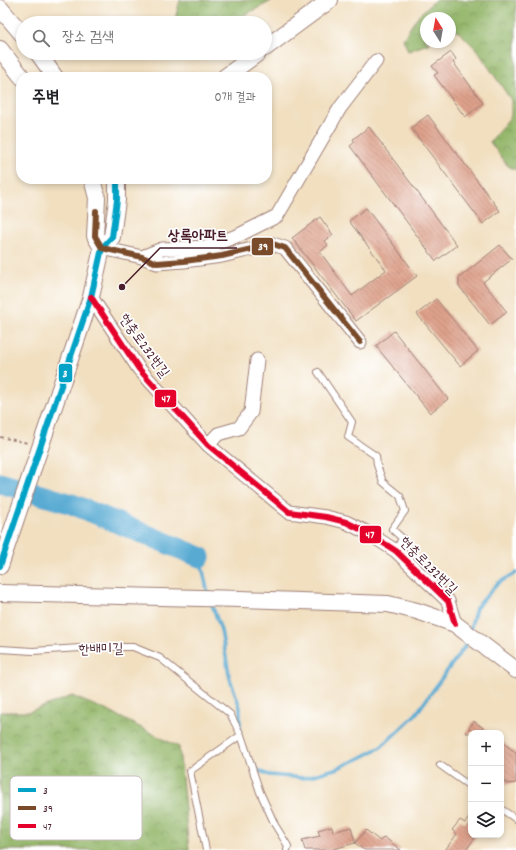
<!DOCTYPE html>
<html lang="ko">
<head>
<meta charset="utf-8">
<style>
	:root { --surface:#fff; --page:#f2f2f2; --text:#202124; --muted:#757577; --line:#e0e0e0 }
	body { margin:0; font-family:Dekko,"Poor Story",sans-serif; background:var(--page); color:var(--text) }
	.controls { position:absolute; right:12px; bottom:12px; display:grid; overflow:hidden; border-radius:8px; box-shadow:0 2px 6px #0003 }
	.controls button { width:36px; height:36px; display:grid; place-items:center; padding:0; border:0; border-bottom:1px solid var(--line); background:var(--surface); color:var(--text); font:20px sans-serif }
	.compass { position:absolute; left:420px; top:12px; width:36px; height:36px; border-radius:50%; background:var(--surface); box-shadow:0 2px 6px #0003; rotate:349deg }
	.list { margin:0; padding:0; list-style:none }
	h2 { display:flex; justify-content:space-between; align-items:center; height:52px; margin:0; padding:0 16px; font-size:17px }
	h2 small { font-size:13px; font-weight:400; color:var(--muted) }
	.icon { flex:none; width:22px; height:22px; fill:none; stroke:currentColor; stroke-width:2; stroke-linecap:round; stroke-linejoin:round }
	.map { position:relative; flex:none; width:516px; height:850px; overflow:hidden }
	.search { position:absolute; background:var(--surface); box-shadow:0 2px 6px #0003; left:16px; top:16px; width:256px; height:44px; display:flex; align-items:center; gap:10px; box-sizing:border-box; padding:0 14px; border-radius:22px; color:var(--muted); font-size:15px }
	.panel { position:absolute; background:var(--surface); box-shadow:0 2px 6px #0003; left:16px; top:72px; width:256px; height:112px; border-radius:16px }
	.map>svg:first-child { display:block }
	.forest { fill:url(#forest-crowns); stroke:#706b4c }
	.lines { fill:none; stroke-linecap:round; stroke-linejoin:round }
	.stream { stroke:#58aad3; stroke-width:3.5 }
	.river { stroke:#58aad3; stroke-width:21 }
	.building { fill:url(#building-back-hatch) }
	.service-casing { stroke:#9e7f76; stroke-width:8 }
	.minor-casing { stroke:#9e7f76; stroke-width:15 }
	.tertiary-casing { stroke:#9e7f76; stroke-width:18 }
	.path { stroke:#9e7f76; stroke-width:2; stroke-dasharray:3 3; stroke-linecap:butt }
	.service { stroke:#fff; stroke-width:6 }
	.minor { stroke:#fff; stroke-width:13 }
	.tertiary { stroke:#fff; stroke-width:16 }
	.bus-1-casing { stroke:#fff; stroke-width:9 }
	.bus-2-casing { stroke:#fff; stroke-width:9 }
	.bus-3-casing { stroke:#fff; stroke-width:9 }
	.bus-1 { stroke:#04a2c6; stroke-width:6 }
	.bus-2 { stroke:#7a4b2a; stroke-width:6 }
	.bus-3 { stroke:#e4002b; stroke-width:6 }
	.labels { text-anchor:middle; stroke-width:3.5; stroke-linejoin:round; paint-order:stroke }
	.street-label { font-size:14px; fill:#4a1f2b; stroke:#fff }
	.key { fill:#fff; stroke:#c9bcbf; stroke-width:1 }
	.key-label { font-size:11px; fill:#4a1f2b }
	.leader { fill:none; stroke:#4a1f2b; stroke-width:1.5 }
	.callout-dot { fill:#4a1f2b; stroke:#fff; stroke-width:1.5 }
	.callout-label { font-size:15px; text-anchor:middle; font-weight:bold; fill:#4a1f2b; stroke:#fff; stroke-width:3.5; stroke-linejoin:round; paint-order:stroke }
	.line-badge { stroke:#fff; stroke-width:1.5 }
	.badge-label { font-size:11px; text-anchor:middle; font-weight:bold; fill:#fff }
</style>
</head>
<body>
<div class="map">
<svg width="516" height="850" viewBox="0 0 516 850">
	<defs>
		<pattern id="forest-crowns" width="20" height="18" patternUnits="userSpaceOnUse"><rect width="20" height="18" fill="#95b76c"/><path d="M2 6a3 3 0 1 1 6 0M12 15a3 3 0 1 1 6 0" fill="none" stroke="#7c9459"/></pattern>
		<pattern id="building-back-hatch" width="6" height="6" patternUnits="userSpaceOnUse"><rect width="6" height="6" fill="#dea18b"/><path d="M-1 5l2 2M0 0l6 6M5-1l2 2" fill="none" stroke="#b68372"/></pattern>
	</defs>
	<rect width="100%" height="100%" fill="#fff"/>
	<filter id="ink" filterUnits="userSpaceOnUse"><feTurbulence type="fractalNoise" baseFrequency=".025" numOctaves="2"/><feDisplacementMap in="SourceGraphic" scale="8" xChannelSelector="R" yChannelSelector="G"/><feConvolveMatrix kernelMatrix="1 2 1 2 8 2 1 2 1" color-interpolation-filters="sRGB"/></filter>
	<filter id="wash" filterUnits="userSpaceOnUse"><feTurbulence type="fractalNoise" baseFrequency=".012" numOctaves="4" result="noise"/><feDisplacementMap in="SourceGraphic" scale="16" xChannelSelector="R" yChannelSelector="G"/><feGaussianBlur stdDeviation="0.9" result="paint"/><feColorMatrix in="noise" values="0 0 0 0 0 0 0 0 0 0 0 0 0 0 0 0 0 1.4 0 .05"/><feComposite in="paint" operator="in"/></filter>
	<g filter="url(#wash)">
		<rect width="100%" height="100%" fill="#f1dfc0"/>
		<path class="forest" d="M180,0H272L270,2L240,17L232,23H174Z
			M435,0H516V170L508,166L490,142L511,116V100L477,50L460,33L450,28V18H426V42H430L428,44L408,51L403,39L417,17Z
			M72,696L108,711L179,747L189,850H0V712H28Z"/>
		<g class="lines">
			<path class="stream" d="M200,557L208,594
				M211,602L221,630L230,679L240,707V731
				M470,630L476,608L498,583L516,573
				M253,763L256,769L269,775L304,778L338,768L360,758L381,747L416,714L465,646L467,638"/>
			<path class="river" d="M0,483L72,504L200,557"/>
		</g>
		<g id="blocks">
			<path class="building" d="M451,52L456,59L453,62L483,103L465,117L434,75L438,73L432,66Z
				M428,115L500,211L483,224L411,128Z
				M369,127L457,245L436,261L350,146L355,142L353,139Z
				M366,208L417,276L356,321L292,238L320,217L333,235L325,241L328,245L320,252L352,296L386,270L349,221Z
				M500,245L512,259L483,282L507,312L490,325L459,286V278Z
				M436,299L478,351L460,366L417,314Z
				M394,331L448,399L430,413L376,346Z
				M474,721L490,733H466Z
				M501,741L516,753V783L506,784V782L501,783Z
				M471,815V835H477L466,850H445L457,834L452,830L460,820L465,823Z
				M332,826L333,832L351,827L355,843L366,830L380,841L384,837L401,850H364L355,843L330,850H305L302,840L320,836L318,830Z"/>
		</g>
	</g>
	<g filter="url(#ink)">
		<use href="#blocks" fill-opacity="0" stroke="#9e7f76" stroke-width="1"/>
		<g class="lines">
			<g class="service-casing">
				<path id="service" d="M318,372L352,422L348,437L376,456L377,465L383,482L400,496L405,511L392,529L402,538L396,551
					M0,649L33,651L96,647H133L160,658L230,714L241,735L260,792L275,825L288,846L287,850
					M440,765L471,787
					M501,809L516,819
					M206,850L190,771L241,735"/>
			</g>
			<g class="minor-casing">
				<path id="minor" d="M102,248L142,257L157,263L184,261L222,256L273,244L285,248L360,342
					M142,257L162,249L208,247L239,235L277,216L340,108L376,61
					M91,297L139,369L208,445L289,512L326,517L346,522L368,533L396,551L448,601L455,624
					M208,445L218,434L239,428L251,412L257,360"/>
			</g>
			<g class="tertiary-casing">
				<path id="tertiary" d="M0,8L23,35
					M265,48L330,0
					M0,49L22,77
					M38,53L55,77
					M225,77L258,53
					M92,179L97,198L95,236L102,248
					M0,566L91,297L102,248L112,237L117,200V179
					M0,593L241,599L388,604L417,611L455,624L516,670"/>
			</g>
			<path class="path" d="M0,437L28,443"/>
			<use href="#service" class="service"/>
			<use href="#minor" class="minor"/>
			<use href="#tertiary" class="tertiary"/>
			<g class="bus-1-casing">
				<path id="bus-1" d="M0,566L91,297L102,248L112,237L117,200V179"/>
			</g>
			<g class="bus-2-casing">
				<path id="bus-2" d="M96,211L95,236L102,248L142,257L157,263L184,261L222,256L273,244L285,248L360,342"/>
			</g>
			<g class="bus-3-casing">
				<path id="bus-3" d="M91,297L139,369L208,445L289,512L326,517L346,522L368,533L396,551L448,601L455,624"/>
			</g>
			<use href="#bus-1" class="bus-1"/>
			<use href="#bus-2" class="bus-2"/>
			<use href="#bus-3" class="bus-3"/>
		</g>
	</g>
	<g class="labels">
		<g class="street-label">
			<text transform="translate(145 345) rotate(54)" y="5">현충로232번길</text>
			<text transform="translate(429 565) rotate(45)" y="5">현충로232번길</text>
			<text transform="translate(101 648) rotate(-1)" y="5">한배미길</text>
		</g>
	</g>
	<rect x="10" y="776" width="132" height="64" rx="6" class="key"/>
	<rect x="18" y="788" width="18" height="4" fill="#04a2c6"/>
	<rect x="18" y="806" width="18" height="4" fill="#7a4b2a"/>
	<rect x="18" y="824" width="18" height="4" fill="#e4002b"/>
	<g class="key-label">
		<text x="43" y="794">3</text>
		<text x="43" y="812">39</text>
		<text x="43" y="830">47</text>
	</g>
	<path class="leader" d="M122 287L160 248H237"/>
	<circle class="callout-dot" cx="122" cy="287" r="4"/>
	<g class="callout-label">
		<text x="198" y="240">상록아파트</text>
	</g>
	<g class="line-badge">
		<rect x="251" y="237" width="23" height="19" rx="4" fill="#7a4b2a"/>
		<rect x="58" y="363" width="15" height="20" rx="4" fill="#04a2c6"/>
		<rect x="154" y="389" width="23" height="19" rx="4" fill="#e4002b"/>
		<rect x="359" y="525" width="23" height="19" rx="4" fill="#e4002b"/>
	</g>
	<g class="badge-label">
		<text x="263" y="250">39</text>
		<text x="65" y="377">3</text>
		<text x="166" y="402">47</text>
		<text x="370" y="538">47</text>
	</g>
</svg>
<div class="controls">
<button>+</button>
<button>−</button>
<button><svg class="icon" aria-label="layers" viewBox="0 0 24 24"><path d="M12 4l9 5-9 5-9-5zM3 14l9 5 9-5"/></svg></button>
</div>
<svg class="compass" viewBox="-18 -18 36 36"><path d="M0-13l5 13h-10z" fill="#e53935"/><path d="M0 13l5-13h-10z" fill="#757577"/></svg>
<div class="search"><svg class="icon" aria-label="search" viewBox="0 0 24 24"><circle cx="10" cy="10" r="6"/><path d="M15 15l6 6"/></svg>장소 검색</div>
<section class="panel">
<h2>주변<small>0개 결과</small></h2>
<ul class="list">
</ul>
</section>
</div>
</body>
</html>
